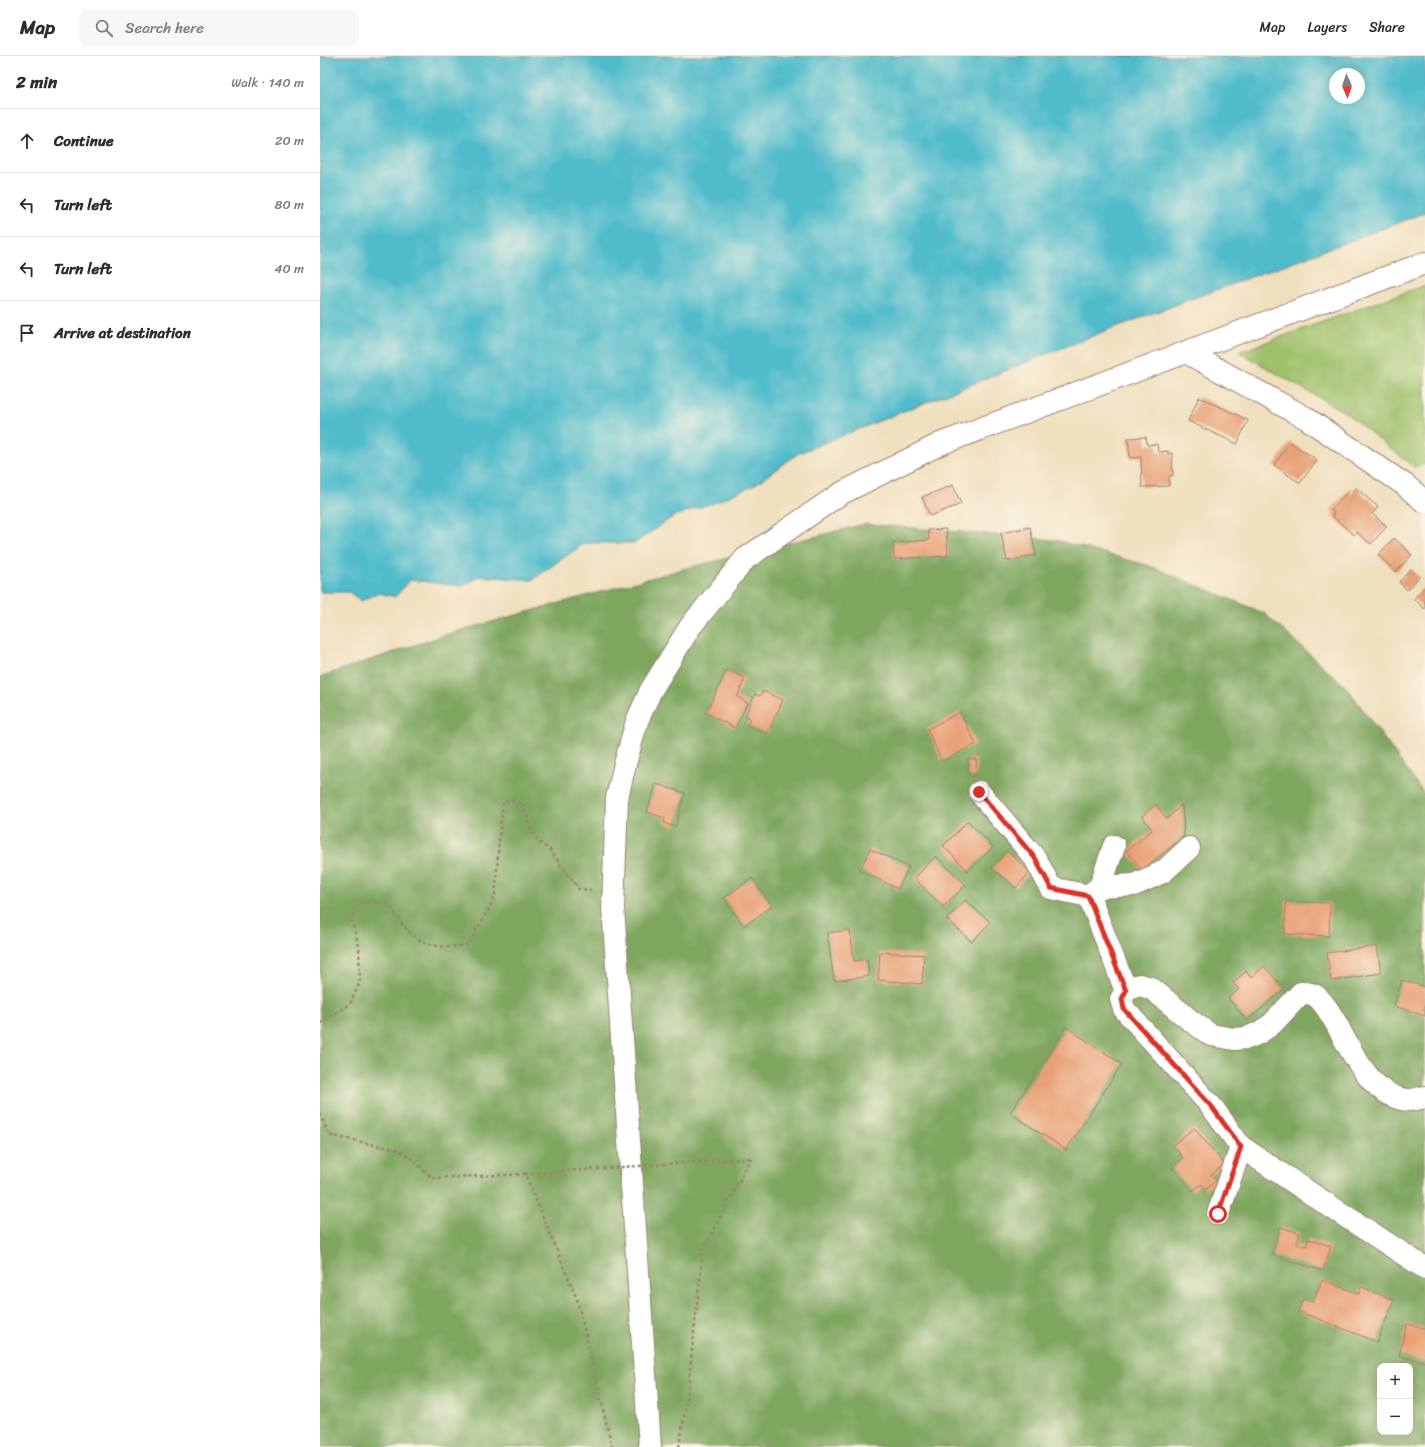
<!DOCTYPE html>
<html lang="en">
<head>
<meta charset="utf-8">
<style>
	:root { --surface:#fff; --page:#f7f7f7; --text:#2b2b33; --muted:#7c7c81; --line:#e1e1e2 }
	body { margin:0; font-family:Sriracha,sans-serif; background:var(--page); color:var(--text) }
	.controls { position:absolute; right:12px; bottom:12px; display:grid; overflow:hidden; border-radius:8px; box-shadow:0 2px 10px #0003 }
	.controls button { width:36px; height:36px; display:grid; place-items:center; padding:0; border:0; border-bottom:1px solid var(--line); background:var(--surface); color:var(--text); font:20px sans-serif }
	.compass { position:absolute; left:1009px; top:12px; width:36px; height:36px; border-radius:50%; background:var(--surface); box-shadow:0 2px 10px #0003; rotate:177deg }
	.stop { position:absolute; width:12px; height:12px; margin:-9px; border:3px solid #d93025; border-radius:50%; background:#fff }
	.stop.end { background:#d93025; border-color:#fff; box-shadow:0 1px 4px #0008 }
	.list { margin:0; padding:0; list-style:none }
	h2 { display:flex; justify-content:space-between; align-items:center; height:52px; margin:0; padding:0 16px; font-size:17px }
	h2 small { font-size:13px; font-weight:400; color:var(--muted) }
	.list li { display:grid; grid-template-columns:26px 1fr auto; gap:12px; align-items:center; box-sizing:border-box; height:64px; padding:0 16px; border-top:1px solid var(--line) }
	.list b { display:block; font-size:15px; white-space:nowrap }
	.list em { font-size:13px; font-style:normal; color:var(--muted) }
	.icon { flex:none; width:22px; height:22px; fill:none; stroke:currentColor; stroke-width:2; stroke-linecap:round; stroke-linejoin:round }
	.map { position:relative; flex:none; width:1105px; height:1391px; overflow:hidden }
	header { display:flex; align-items:center; gap:24px; box-sizing:border-box; height:56px; padding:0 20px; background:var(--surface); border-bottom:1px solid var(--line) }
	header strong { font-size:19px }
	nav { display:flex; gap:22px; margin-inline-start:auto; font-size:14px }
	.search { width:280px; height:36px; background:var(--page); display:flex; align-items:center; gap:10px; box-sizing:border-box; padding:0 14px; border-radius:8px; color:var(--muted); font-size:15px }
	main { display:flex }
	aside { flex:1; background:var(--surface) }
	.map>svg:first-child { display:block }
	.green { fill:#9ec06a; stroke:#74704a }
	.forest { fill:#7ea65e; stroke:#646244; fill-rule:evenodd }
	.water { fill:#50bbcb; stroke:#4d6d7b; fill-rule:evenodd }
	.building { fill:#e8a075 }
	.lines { fill:none; stroke-linecap:round; stroke-linejoin:round }
	.minor-casing { stroke:#9c7f74; stroke-width:24 }
	.path { stroke:#9c7f74; stroke-width:2.5; stroke-dasharray:3 3; stroke-linecap:butt }
	.minor { stroke:#fff; stroke-width:22 }
	.path-bridge { stroke:#9c7f74; stroke-width:2.5; stroke-dasharray:3 3; stroke-linecap:butt }
	.route { stroke:#d93025; stroke-width:5 }
</style>
</head>
<body>
<header>
<strong>Map</strong>
<div class="search"><svg class="icon" aria-label="search" viewBox="0 0 24 24"><circle cx="10" cy="10" r="6"/><path d="M15 15l6 6"/></svg>Search here</div>
<nav><a>Map</a><a>Layers</a><a>Share</a></nav>
</header>
<main>
<aside>
<h2>2 min<small>Walk · 140 m</small></h2>
<ul class="list">
<li><svg class="icon" aria-label="ahead" viewBox="0 0 24 24"><path d="M12 20V5M6 11l6-6 6 6"/></svg><div><b>Continue</b></div><em>20 m</em></li>
<li><svg class="icon" aria-label="left" viewBox="0 0 24 24"><path d="M17 20v-9H6M10 6l-5 5 5 5"/></svg><div><b>Turn left</b></div><em>80 m</em></li>
<li><svg class="icon" aria-label="left" viewBox="0 0 24 24"><path d="M17 20v-9H6M10 6l-5 5 5 5"/></svg><div><b>Turn left</b></div><em>40 m</em></li>
<li><svg class="icon" aria-label="arrive" viewBox="0 0 24 24"><path d="M6 21V4h12l-3 4 3 4H6"/></svg><div><b>Arrive at destination</b></div></li>
</ul>
</aside>
<div class="map">
<svg width="1105" height="1391" viewBox="0 0 1105 1391">
	<rect width="100%" height="100%" fill="#fcf5e5"/>
	<filter id="ink" filterUnits="userSpaceOnUse"><feTurbulence type="fractalNoise" baseFrequency=".025" numOctaves="2"/><feDisplacementMap in="SourceGraphic" scale="8" xChannelSelector="R" yChannelSelector="G"/><feConvolveMatrix kernelMatrix="1 2 1 2 8 2 1 2 1" color-interpolation-filters="sRGB"/></filter>
	<filter id="wash" filterUnits="userSpaceOnUse"><feTurbulence type="fractalNoise" baseFrequency=".012" numOctaves="4" result="noise"/><feDisplacementMap in="SourceGraphic" scale="16" xChannelSelector="R" yChannelSelector="G"/><feGaussianBlur stdDeviation="0.9" result="paint"/><feColorMatrix in="noise" values="0 0 0 0 0 0 0 0 0 0 0 0 0 0 0 0 0 1.4 0 .05"/><feComposite in="paint" operator="in"/></filter>
	<g filter="url(#wash)">
		<rect width="100%" height="100%" fill="#efdfbe"/>
		<path class="green" d="M1105,229V407L1094,411L1026,357L919,296Z"/>
		<path class="forest" d="M545,468L736,484L830,510L944,557L1028,633L1105,739V1391H0V621L124,579L363,513ZM1060,1310H1090V1376H1060Z"/>
		<path class="water" d="M0,0H1105V157L785,275L479,397L434,429L396,446L354,460L315,487H265L212,524L160,520L142,530L90,524L75,541L59,537L41,545L29,536H0ZM1015,18H1039V42H1015Z"/>
		<g id="blocks">
			<path class="building" d="M879,341L928,364L917,388L868,365Z
				M826,381L827,389L837,388L838,396L848,395V398L852,397L853,420H849V430L822,431L821,401L810,402L808,382Z
				M970,386L997,404L980,427L954,409Z
				M633,429L641,448L610,460L602,441Z
				M1036,432L1058,451L1052,458L1067,470L1051,488L1036,476L1034,479L1012,460L1014,457L1011,454L1029,434L1032,437Z
				M710,471L716,499L687,505L681,477Z
				M626,473L628,500L574,503L573,487L609,484L608,474Z
				M1074,482L1092,499L1076,516L1058,499Z
				M1091,513L1099,521L1087,534L1079,526Z
				M1105,530V553L1094,543Z
				M407,614L425,622L417,641L428,647L415,672L386,657Z
				M443,635L463,644L447,678L427,669L430,662L425,660L435,638L440,640Z
				M640,656L656,688L622,705L607,673Z
				M648,703H656L657,720L649,721Z
				M336,728L365,737L355,771L344,767L345,762L327,756Z
				M862,748L864,780L822,814L806,795L832,774L822,760L836,749L847,763Z
				M648,765L673,791L648,815L623,790Z
				M550,793L589,811L578,833L540,814Z
				M687,795L710,816L696,832L672,812Z
				M616,800L646,829L623,851L594,822Z
				M432,822L452,850L424,870L404,842Z
				M645,844L670,866L652,886L627,863Z
				M966,845L1010,847L1009,880L965,878Z
				M530,874L534,905L547,903L549,920L514,925L507,877Z
				M1057,890L1061,917L1011,925L1007,897Z
				M560,896L604,899L602,928L558,924Z
				M944,910L964,933L927,965L908,942L919,933L913,927L926,915L931,922Z
				M1082,924L1105,931V960L1074,950Z
				M746,971L802,1008L746,1094L690,1057Z
				M874,1072L904,1108L891,1119L896,1124L886,1134L881,1128L873,1135L852,1112L863,1102L853,1089Z
				M960,1171L980,1177L977,1188L986,1190L989,1183L1011,1190L1003,1215L952,1199Z
				M1002,1224L1039,1238L1041,1231L1074,1244L1057,1286L978,1255L983,1243L993,1246Z
				M1087,1268L1105,1272V1306L1079,1300Z"/>
		</g>
	</g>
	<g filter="url(#ink)">
		<use href="#blocks" fill-opacity="0" stroke="#9c7f74" stroke-width="1"/>
		<g class="lines">
			<g class="minor-casing">
				<path id="minor" d="M866,296L986,362L1085,429L1105,446
					M659,736L715,802L731,832L769,840
					M780,831L814,829L843,816L869,792
					M769,839L780,831L794,790
					M769,840L806,935
					M1105,1041C1100,1042 1095,1044 1090,1044C1053,1043 1032,997 1017,969C1012,960 1004,946 996,940C992,937 985,937 981,937L952,968L939,977L927,982L914,983L891,979L871,965L831,932L819,929L812,931L806,935L801,943L804,953L892,1051L921,1091L999,1143L1105,1212
					M898,1158L921,1091
					M330,1391L293,851L297,742L305,708L317,665L331,634L370,571L425,503L520,438L620,388L1105,207"/>
			</g>
			<path class="path" d="M0,967L30,948L40,926L39,891L32,865L33,853C36,851 40,848 44,847C50,845 63,846 68,850C73,852 79,864 83,869C101,891 123,894 149,888L175,841L179,785L183,746L193,745L203,748L210,772L219,786L230,794L259,833L271,834
				M0,1058L9,1079L79,1094L92,1103L112,1122L205,1118L257,1243L292,1391
				M359,1391L366,1350L383,1194L431,1102"/>
			<use href="#minor" class="minor"/>
			<path class="path-bridge" d="M205,1118L431,1102"/>
		</g>
	</g>
	<g class="lines" filter="url(#ink)">
		<path class="route" d="M659,736L715,802L731,832L768,840L806,935L802,943L804,953L892,1051L921,1091L898,1158"/>
	</g>
</svg>
<div class="controls">
<button>+</button>
<button>−</button>
</div>
<svg class="compass" viewBox="-18 -18 36 36"><path d="M0-13l5 13h-10z" fill="#e53935"/><path d="M0 13l5-13h-10z" fill="#7c7c81"/></svg>
<div class="stop" style="left:898px;top:1158px"></div>
<div class="stop end" style="left:659px;top:736px"></div>
</div>
</main>
</body>
</html>
